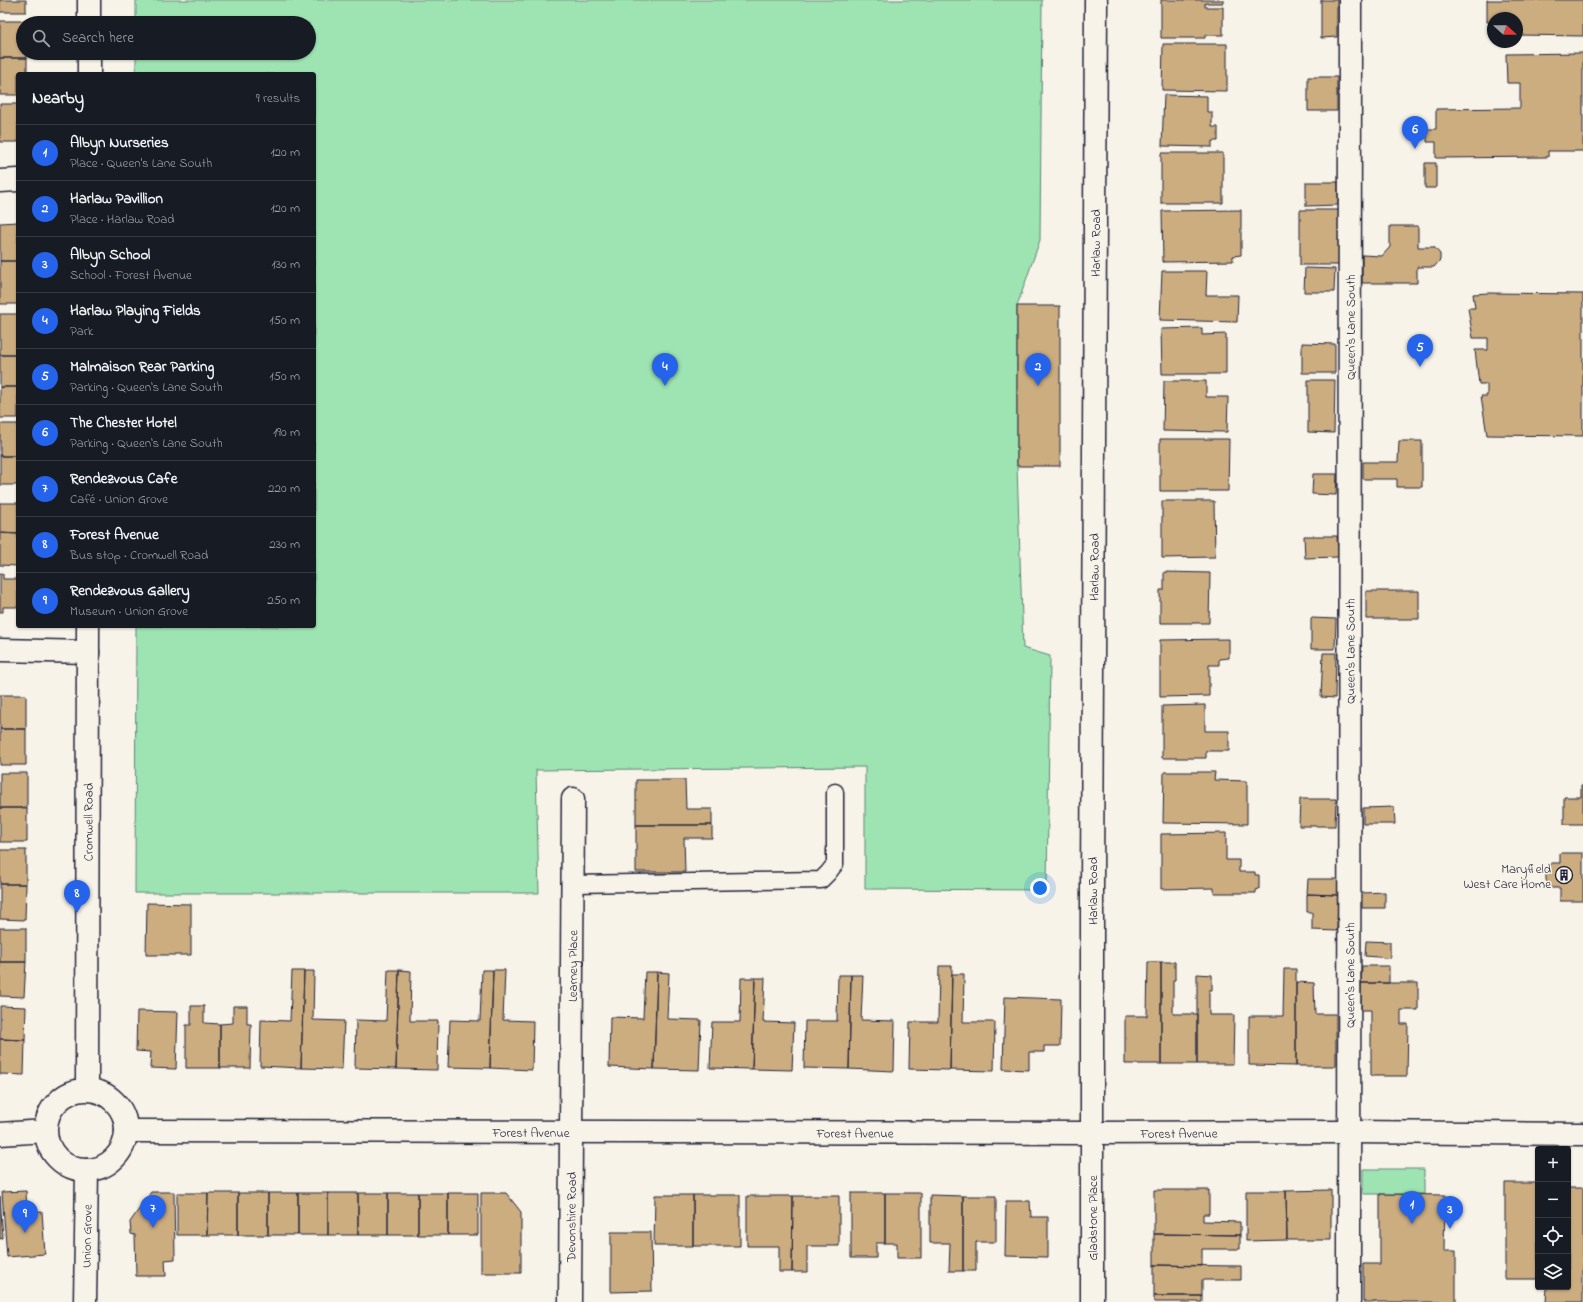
<!DOCTYPE html>
<html lang="en">
<head>
<meta charset="utf-8">
<style>
	:root { --surface:#171b24; --page:#20242c; --text:#f1f3f6; --muted:#9ea1a6; --line:#363941; --accent:#2563eb }
	body { margin:0; font-family:"Indie Flower",sans-serif; background:var(--page); color:var(--text) }
	.controls { position:absolute; right:12px; bottom:12px; display:grid; overflow:hidden; border-radius:4px; box-shadow:0 1px 3px #0004 }
	.controls button { width:36px; height:36px; display:grid; place-items:center; padding:0; border:0; border-bottom:1px solid var(--line); background:var(--surface); color:var(--text); font:20px sans-serif }
	.compass { position:absolute; left:1487px; top:12px; width:36px; height:36px; border-radius:50%; background:var(--surface); box-shadow:0 1px 3px #0004; rotate:111deg }
	.you { position:absolute; left:1040px; top:888px; width:14px; height:14px; margin:-10px; border:3px solid #fff; border-radius:50%; background:#1a73e8; box-shadow:0 0 0 6px #1a73e833 }
	.badge { display:grid; place-items:center; width:26px; height:26px; border-radius:50%; background:var(--accent); color:#fff; font-size:13px; font-weight:700 }
	.pin { position:absolute; translate:-50% -33px; filter:drop-shadow(0 1px 2px #0008) }
	.pin::after { content:''; position:absolute; top:21px; width:14px; height:12px; background:inherit; clip-path:polygon(0 0,100% 0,50% 100%) }
	.list { margin:0; padding:0; list-style:none }
	h2 { display:flex; justify-content:space-between; align-items:center; height:52px; margin:0; padding:0 16px; font-size:17px }
	h2 small { font-size:13px; font-weight:400; color:var(--muted) }
	.list li { display:grid; grid-template-columns:26px 1fr auto; gap:12px; align-items:center; box-sizing:border-box; height:56px; padding:0 16px; border-top:1px solid var(--line) }
	.list b { display:block; font-size:15px; white-space:nowrap }
	.list p { margin:0; font-size:13px; white-space:nowrap; color:var(--muted) }
	.list em { font-size:13px; font-style:normal; color:var(--muted) }
	.icon { flex:none; width:22px; height:22px; fill:none; stroke:currentColor; stroke-width:2; stroke-linecap:round; stroke-linejoin:round }
	.map { position:relative; flex:none; width:1583px; height:1302px; overflow:hidden }
	.search { position:absolute; background:var(--surface); box-shadow:0 1px 3px #0004; left:16px; top:16px; width:300px; height:44px; display:flex; align-items:center; gap:10px; box-sizing:border-box; padding:0 14px; border-radius:22px; color:var(--muted); font-size:15px }
	.panel { position:absolute; background:var(--surface); box-shadow:0 1px 3px #0004; left:16px; top:72px; width:300px; height:556px; border-radius:4px }
	.map>svg:first-child { display:block }
	.green { fill:#9de4b2; stroke:#608376 }
	.building { fill:#ccad80; stroke:#22223b }
	.lines { fill:none; stroke-linecap:round; stroke-linejoin:round }
	.service-casing { stroke:#22223b; stroke-width:19 }
	.minor-casing { stroke:#22223b; stroke-width:25 }
	.tertiary-casing { stroke:#22223b; stroke-width:25 }
	.service { stroke:#f7f3e8; stroke-width:16 }
	.minor { stroke:#f7f3e8; stroke-width:22 }
	.tertiary { stroke:#f7f3e8; stroke-width:22 }
	.labels { text-anchor:middle; stroke-width:3; stroke-linejoin:round; paint-order:stroke }
	.street-label { font-size:13px; fill:#22223b; stroke:#f7f3e8 }
	.poi-label { font-size:13px; fill:#22223b; stroke:#f7f3e8; text-anchor:end }
</style>
</head>
<body>
<div class="map">
<svg width="1583" height="1302" viewBox="0 0 1583 1302">
	<rect width="100%" height="100%" fill="#f7f3e8"/>
	<filter id="ink" filterUnits="userSpaceOnUse"><feTurbulence type="fractalNoise" baseFrequency=".025" numOctaves="2"/><feDisplacementMap in="SourceGraphic" scale="8" xChannelSelector="R" yChannelSelector="G"/><feConvolveMatrix kernelMatrix="1 2 1 2 8 2 1 2 1" color-interpolation-filters="sRGB"/></filter>
	<g filter="url(#ink)">
		<path class="green" d="M136,0H1042L1040,240L1017,306V466L1023,648L1050,656L1047,890L865,889V767L536,770L539,893H135L136,626H314V74H136V53H309V23H136Z
			M1363,1169H1424V1194H1363Z"/>
		<path class="building" d="M0,0H26V12H0Z
			M1161,0H1223V3H1205V7H1223V35H1205V38H1161Z
			M1321,0H1337V37L1321,38Z
			M1487,0H1583V36L1517,35V18H1493V22H1487Z
			M0,21H27V23H23V53H27V58H0Z
			M1163,44H1227V91L1162,90Z
			M1583,53V151H1548V157L1436,158V142H1427V129H1436V109L1520,108V83H1507L1506,54Z
			M0,58H27V74H18V95H0Z
			M1308,77H1337V111H1308Z
			M1164,95L1207,96V112H1212V127H1218V141H1212V147L1162,146Z
			M0,104H18V142H0Z
			M1161,153H1223V203H1161Z
			M1425,163H1436V188H1425Z
			M1306,182H1338V205L1306,206Z
			M1241,210V255L1233,256V261L1163,262L1162,211Z
			M1300,210H1339V265H1300Z
			M18,222V261H0V223Z
			M1390,226H1418V247H1434L1440,254V260L1434,267H1417V283H1362V255L1382,256L1390,247Z
			M0,261H18V304H0Z
			M1305,268L1335,269L1334,292H1304Z
			M1162,271H1207L1206,295H1238L1237,322L1160,320Z
			M1488,293L1583,294V436L1487,435L1481,396H1487V384H1479L1475,350H1488V338H1473L1468,308H1475L1473,294Z
			M1017,306H1060V466H1017Z
			M0,314H18V355H0Z
			M1202,328V335L1226,334V374H1162L1161,329Z
			M1302,343L1335,344V373H1302Z
			M0,355H18V387H0Z
			M1308,380H1335L1334,433L1308,432Z
			M1164,381H1206V397H1228L1227,432L1163,431Z
			M0,387H18V418H0Z
			M0,424H18V456H0Z
			M1160,439H1229L1228,491H1160Z
			M1399,441H1422V487H1397V479H1363V462H1398Z
			M0,456H18V485H0Z
			M1313,474H1337L1336,495L1312,494Z
			M1162,501H1214L1215,557L1162,558Z
			M0,503H18V534L0,533Z
			M0,533L18,534V566L0,565Z
			M1304,536H1337L1338,557L1305,558Z
			M1164,572L1210,573L1209,623H1160V590H1164Z
			M0,574H3V579H18V607H3V612H0Z
			M1366,591H1419V619H1366Z
			M1311,618L1336,619L1335,649H1311Z
			M1229,639V658L1219,659V665H1209V696L1160,697V640Z
			M1323,653H1336L1335,698L1321,697Z
			M0,695H26V729H0Z
			M1205,705V731H1229V751H1206V758H1162V706Z
			M0,729H26V765H0Z
			M1164,772H1215L1214,780L1247,781V824L1163,823Z
			M0,773H27V808H0Z
			M636,780H685L686,809H712V825H636Z
			M1581,785H1583V824H1564V797H1581Z
			M1300,799H1336L1335,826H1299Z
			M1394,807L1395,824H1363V808Z
			M0,808H27V842H0Z
			M636,825H712V838H684L685,872H636Z
			M1226,833V860H1239V872H1255V875H1259V889L1256,890V893H1214V888L1161,889V834Z
			M0,850H26V884H0Z
			M1560,853H1583V901H1560V888H1551L1546,880V870L1551,863H1560Z
			M1308,879H1338V895L1307,894Z
			M0,884H26L25,920L0,919Z
			M1385,892V908H1362V893Z
			M1307,894L1338,895L1337,931L1312,930V912H1307Z
			M147,903L191,904V955H146Z
			M0,928H26V962H0Z
			M1366,941L1390,942V958L1365,956Z
			M0,962H26L24,997L0,996Z
			M1148,962H1161V1064H1125V1016H1147Z
			M1161,962H1175V980H1173V1014H1197V1064H1161Z
			M939,966H952L950,1070L909,1069L910,1022H938Z
			M1362,966H1389V983H1361Z
			M1284,969H1296V1066L1249,1065V1016H1283Z
			M388,970H399L396,1069L355,1068L356,1020L386,1021Z
			M399,970L411,971L410,1021H438L437,1070L396,1069Z
			M482,970H493L490,1068L448,1067L450,1020L480,1021Z
			M493,970H505L503,1020L533,1021L532,1070L490,1068Z
			M292,971H304L301,1068L260,1066L261,1020L290,1021Z
			M304,971H314L313,1020L344,1021L342,1069L301,1068Z
			M645,972H657L654,1069L609,1067L610,1017L643,1018Z
			M657,972L669,973L667,1019L701,1020L699,1070L654,1069Z
			M952,974H964L963,1022H995L994,1071L950,1070Z
			M1197,974L1212,975V990H1209V1015H1234L1233,1064H1197Z
			M838,975H851L849,1069L804,1068L805,1021H837Z
			M851,975H863L861,1020L895,1021L894,1071L849,1069Z
			M741,978H755L752,1069L710,1068L712,1022H740Z
			M755,978H765L763,1022L794,1023L792,1070L752,1069Z
			M1296,982L1314,983L1315,1014H1336V1066H1296Z
			M1361,983H1418V1010H1401V1024H1408L1407,1076H1371V1010H1361Z
			M1005,997L1061,999L1060,1046H1044V1052H1029V1070L1003,1069Z
			M0,1006L26,1007L25,1040L0,1039Z
			M191,1006H204V1023L220,1024V1068H186V1025H191Z
			M233,1006H247V1024H251L250,1068H220V1024L233,1023Z
			M137,1011L178,1012L176,1069L150,1068L151,1052L136,1051Z
			M0,1039L25,1040L24,1075L0,1074Z
			M1505,1183H1538V1279H1505Z
			M1568,1188H1583V1302H1546L1547,1287H1568Z
			M1154,1190H1209V1214H1203V1221L1240,1222V1235L1154,1234Z
			M1331,1190V1240H1287L1286,1191Z
			M26,1191L27,1213L42,1212L45,1254L7,1257L2,1192Z
			M1246,1191H1286L1287,1240L1246,1241Z
			M151,1192H174L175,1259L165,1260L166,1276H136L135,1235L131,1234L130,1222Z
			M177,1193H208L207,1235H177Z
			M208,1193H238V1235H207Z
			M238,1193H268V1235H238Z
			M268,1193H298V1235H268Z
			M298,1193H328V1235H298Z
			M328,1193H358V1235H328Z
			M358,1193H388V1235H358Z
			M388,1193H418V1235H388Z
			M418,1193H448V1235H418Z
			M448,1193H478V1235H448Z
			M481,1193H506L521,1212V1273H481Z
			M851,1193H885V1243H876V1258H851Z
			M885,1193H921V1258H897V1243H885Z
			M1380,1194L1445,1195L1444,1251H1456V1302H1363V1264H1380Z
			M655,1195H693V1246H654Z
			M693,1195H740V1246H693Z
			M930,1195L963,1196V1271H949L950,1243H930Z
			M0,1196L3,1238L0,1239Z
			M747,1196H793L792,1272H779V1246H747Z
			M793,1196H839V1246H807V1272H792Z
			M963,1196H996V1242H976V1271H963Z
			M1006,1201H1030L1031,1217H1048V1257L1005,1256Z
			M611,1232H651L652,1291L611,1292Z
			M1154,1234L1240,1235V1249H1202V1266L1154,1265Z
			M1154,1265L1241,1266V1280H1202V1296H1154Z
			M1154,1296H1202V1302H1154Z"/>
		<g class="lines">
			<g class="service-casing">
				<path id="service" d="M573,884L821,880L828,873L835,864V792"/>
			</g>
			<g class="minor-casing">
				<g id="minor">
					<path d="M0,181L18,180"/>
					<path d="M0,650L88,652"/>
					<path id="s1" d="M570,1302L573,799"/>
					<path id="s2" d="M1092,1302V890L1096,0"/>
					<path id="s3" d="M1349,1302L1350,0"/>
				</g>
			</g>
			<g class="tertiary-casing">
				<g id="tertiary">
					<path d="M89,0V23"/>
					<path d="M89,53V74"/>
					<path id="s4" d="M87,1089L88,626"/>
					<circle cx="86" cy="1130" r="40"/>
					<path id="s5" d="M126,1131L1091,1133L1348,1132L1583,1134"/>
					<path d="M0,1134L45,1131"/>
					<path id="s6" d="M85,1302L87,1170"/>
				</g>
			</g>
			<use href="#service" class="service"/>
			<use href="#minor" class="minor"/>
			<use href="#tertiary" class="tertiary"/>
		</g>
	</g>
	<defs>
		<g id="building-ring" transform="scale(0.9)"><circle r="9.5" fill="#f7f3e8" stroke="#22223b" stroke-width="1.5"/><path d="M-4-6H4V6H1V3H-1V6H-4ZM-2.5-4.3h1.7v1.8h-1.7ZM.8-4.3h1.7v1.8H.8ZM-2.5-1h1.7V.8h-1.7ZM.8-1h1.7V.8H.8Z" fill="#22223b"/></g>
	</defs>
	<g fill-rule="evenodd">
		<use href="#building-ring" x="1564" y="875"/>
	</g>
	<g class="labels">
		<g class="street-label">
			<text dy="5" stroke="none"><textPath href="#s2" startOffset="1059">Harlaw Road</textPath></text>
			<text dy="5" stroke="none"><textPath href="#s3" startOffset="975">Queen's Lane South</textPath></text>
			<text dy="5" stroke="none"><textPath href="#s2" startOffset="735">Harlaw Road</textPath></text>
			<text dy="5" stroke="none"><textPath href="#s3" startOffset="651">Queen's Lane South</textPath></text>
			<text dy="5" stroke="none"><textPath href="#s4" startOffset="267">Cromwell Road</textPath></text>
			<text dy="5" stroke="none"><textPath href="#s2" startOffset="411">Harlaw Road</textPath></text>
			<text dy="5" stroke="none"><textPath href="#s1" startOffset="336">Learney Place</textPath></text>
			<text dy="5" stroke="none"><textPath href="#s3" startOffset="327">Queen's Lane South</textPath></text>
			<text dy="5" stroke="none"><textPath href="#s5" startOffset="405">Forest Avenue</textPath></text>
			<text dy="5" stroke="none"><textPath href="#s5" startOffset="729">Forest Avenue</textPath></text>
			<text dy="5" stroke="none"><textPath href="#s5" startOffset="1053">Forest Avenue</textPath></text>
			<text dy="5" stroke="none"><textPath href="#s1" startOffset="85">Devonshire Road</textPath></text>
			<text transform="translate(1092 1218) rotate(-90)" y="5">Gladstone Place</text>
			<text dy="5" stroke="none"><textPath href="#s6" startOffset="66">Union Grove</textPath></text>
		</g>
		<g class="poi-label">
			<text x="1551" y="873">Maryfield<tspan x="1551" dy="15">West Care Home</tspan></text>
		</g>
	</g>
</svg>
<div class="controls">
<button>+</button>
<button>−</button>
<button><svg class="icon" aria-label="locate" viewBox="0 0 24 24"><circle cx="12" cy="12" r="6"/><path d="M12 2v4M12 18v4M2 12h4M18 12h4"/></svg></button>
<button><svg class="icon" aria-label="layers" viewBox="0 0 24 24"><path d="M12 4l9 5-9 5-9-5zM3 14l9 5 9-5"/></svg></button>
</div>
<svg class="compass" viewBox="-18 -18 36 36"><path d="M0-13l5 13h-10z" fill="#e53935"/><path d="M0 13l5-13h-10z" fill="#9ea1a6"/></svg>
<div class="you"></div>
<div class="pin badge" style="left:1412px;top:1224px">1</div>
<div class="pin badge" style="left:1038px;top:386px">2</div>
<div class="pin badge" style="left:1450px;top:1229px">3</div>
<div class="pin badge" style="left:665px;top:386px">4</div>
<div class="pin badge" style="left:1420px;top:367px">5</div>
<div class="pin badge" style="left:1415px;top:149px">6</div>
<div class="pin badge" style="left:153px;top:1228px">7</div>
<div class="pin badge" style="left:77px;top:913px">8</div>
<div class="pin badge" style="left:25px;top:1233px">9</div>
<div class="search"><svg class="icon" aria-label="search" viewBox="0 0 24 24"><circle cx="10" cy="10" r="6"/><path d="M15 15l6 6"/></svg>Search here</div>
<section class="panel">
<h2>Nearby<small>9 results</small></h2>
<ul class="list">
<li><span class="badge">1</span><div><b>Albyn Nurseries</b><p>Place · Queen's Lane South</p></div><em>120 m</em></li>
<li><span class="badge">2</span><div><b>Harlaw Pavillion</b><p>Place · Harlaw Road</p></div><em>120 m</em></li>
<li><span class="badge">3</span><div><b>Albyn School</b><p>School · Forest Avenue</p></div><em>130 m</em></li>
<li><span class="badge">4</span><div><b>Harlaw Playing Fields</b><p>Park</p></div><em>150 m</em></li>
<li><span class="badge">5</span><div><b>Malmaison Rear Parking</b><p>Parking · Queen's Lane South</p></div><em>150 m</em></li>
<li><span class="badge">6</span><div><b>The Chester Hotel</b><p>Parking · Queen's Lane South</p></div><em>190 m</em></li>
<li><span class="badge">7</span><div><b>Rendezvous Cafe</b><p>Café · Union Grove</p></div><em>220 m</em></li>
<li><span class="badge">8</span><div><b>Forest Avenue</b><p>Bus stop · Cromwell Road</p></div><em>230 m</em></li>
<li><span class="badge">9</span><div><b>Rendezvous Gallery</b><p>Museum · Union Grove</p></div><em>250 m</em></li>
</ul>
</section>
</div>
</body>
</html>
